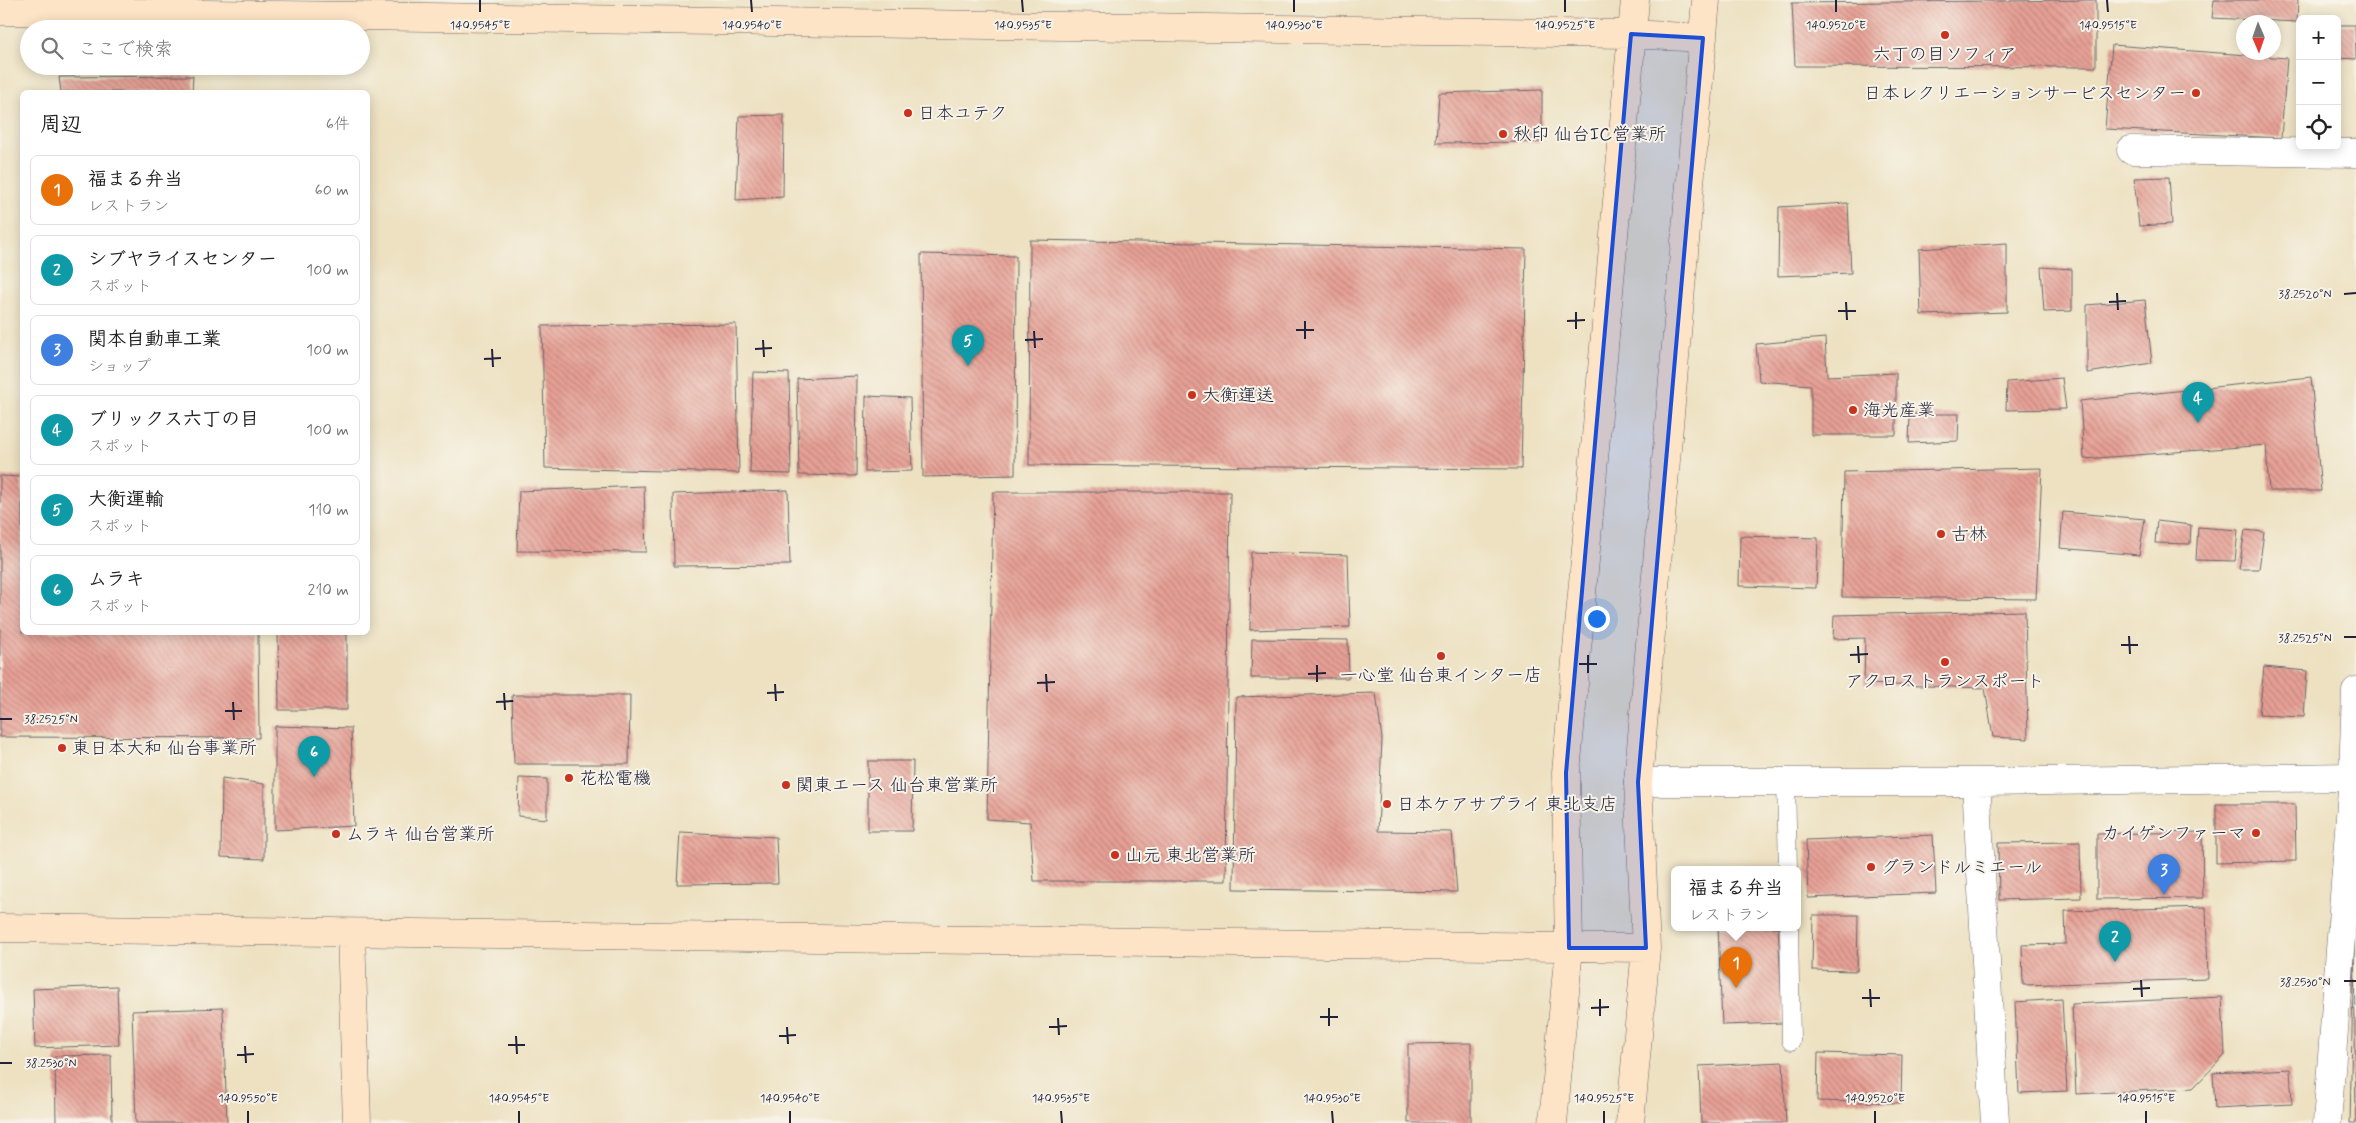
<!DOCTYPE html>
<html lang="ja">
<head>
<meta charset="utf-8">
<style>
	:root { --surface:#fff; --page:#f2f2f2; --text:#222; --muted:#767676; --line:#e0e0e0; --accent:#b45309 }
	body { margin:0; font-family:Mynerve,"Klee One",sans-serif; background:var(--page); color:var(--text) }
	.controls { position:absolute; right:15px; top:15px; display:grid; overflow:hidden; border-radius:8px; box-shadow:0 2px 12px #0003 }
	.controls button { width:45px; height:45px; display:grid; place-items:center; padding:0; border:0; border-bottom:1px solid var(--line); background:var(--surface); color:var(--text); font:25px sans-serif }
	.compass { position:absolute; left:2236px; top:15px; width:45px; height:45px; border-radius:50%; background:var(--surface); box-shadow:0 2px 12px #0003; rotate:178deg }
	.you { position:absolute; left:1596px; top:618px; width:18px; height:18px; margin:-12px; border:4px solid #fff; border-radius:50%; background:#1a73e8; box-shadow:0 0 0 8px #1a73e833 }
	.badge { display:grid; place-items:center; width:32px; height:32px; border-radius:50%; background:var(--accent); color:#fff; font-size:16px; font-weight:700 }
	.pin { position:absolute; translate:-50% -41px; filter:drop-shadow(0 1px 2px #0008) }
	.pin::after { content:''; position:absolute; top:26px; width:18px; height:15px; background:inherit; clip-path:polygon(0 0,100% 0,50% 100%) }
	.popup { position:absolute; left:1671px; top:866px; width:130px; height:65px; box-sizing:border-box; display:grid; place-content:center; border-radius:8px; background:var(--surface); filter:drop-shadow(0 1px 4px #0005); font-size:16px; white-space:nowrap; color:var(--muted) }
	.popup b { font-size:19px; color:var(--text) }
	.popup::after { content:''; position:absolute; left:50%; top:100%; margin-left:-10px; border:10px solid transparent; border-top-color:var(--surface) }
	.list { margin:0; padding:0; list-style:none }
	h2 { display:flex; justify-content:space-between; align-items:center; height:65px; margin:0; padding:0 20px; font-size:21px }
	h2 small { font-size:16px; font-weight:400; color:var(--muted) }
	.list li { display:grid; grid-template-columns:32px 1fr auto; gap:15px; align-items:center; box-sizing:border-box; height:70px; margin:0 10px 10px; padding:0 10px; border:1px solid var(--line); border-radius:8px }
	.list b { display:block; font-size:19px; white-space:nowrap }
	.list p { margin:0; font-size:16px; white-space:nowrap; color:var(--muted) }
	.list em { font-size:16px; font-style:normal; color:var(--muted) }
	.icon { flex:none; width:28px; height:28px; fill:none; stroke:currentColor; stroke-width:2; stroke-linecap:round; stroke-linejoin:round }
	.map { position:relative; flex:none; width:2356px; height:1123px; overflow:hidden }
	.search { position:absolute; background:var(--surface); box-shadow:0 2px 12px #0003; left:20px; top:20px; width:350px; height:55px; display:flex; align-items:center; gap:12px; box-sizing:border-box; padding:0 18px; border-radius:28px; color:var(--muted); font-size:19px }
	.panel { position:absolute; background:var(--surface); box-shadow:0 2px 12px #0003; left:20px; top:90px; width:350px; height:545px; border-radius:8px }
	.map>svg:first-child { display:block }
	.building { fill:url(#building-back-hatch) }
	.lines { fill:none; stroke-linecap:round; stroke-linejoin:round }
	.lane-casing { stroke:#69656a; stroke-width:19 }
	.street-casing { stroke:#69656a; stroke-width:29 }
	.secondary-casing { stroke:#69656a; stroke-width:29 }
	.lane { stroke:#fff; stroke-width:18 }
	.street { stroke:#fff; stroke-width:28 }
	.secondary { stroke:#fee4c6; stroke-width:28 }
	.marked { fill:#1d4ed8; fill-opacity:0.2; stroke:#1d4ed8; stroke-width:4; stroke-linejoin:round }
	.ticks { fill:none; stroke:#22223b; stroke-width:2 }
	.poi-dot { fill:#c8321e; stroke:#f7f3e8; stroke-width:2 }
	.labels { text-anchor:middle; stroke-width:4; stroke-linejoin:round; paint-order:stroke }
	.poi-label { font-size:18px; fill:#22223b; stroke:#f7f3e8; text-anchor:start }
	.ticks-label { font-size:12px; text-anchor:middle; fill:#22223b; stroke:#f7f3e8; stroke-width:4; stroke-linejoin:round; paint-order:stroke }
</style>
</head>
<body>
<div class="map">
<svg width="2356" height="1123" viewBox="0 0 2356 1123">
	<defs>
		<pattern id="building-back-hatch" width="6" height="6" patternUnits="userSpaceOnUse" patternTransform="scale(1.25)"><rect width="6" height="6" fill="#e7a095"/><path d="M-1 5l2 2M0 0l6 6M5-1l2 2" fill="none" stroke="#bb827b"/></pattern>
	</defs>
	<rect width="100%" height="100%" fill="#f7f3e8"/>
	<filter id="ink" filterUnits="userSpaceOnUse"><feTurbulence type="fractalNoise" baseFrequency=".02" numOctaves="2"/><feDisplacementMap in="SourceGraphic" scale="10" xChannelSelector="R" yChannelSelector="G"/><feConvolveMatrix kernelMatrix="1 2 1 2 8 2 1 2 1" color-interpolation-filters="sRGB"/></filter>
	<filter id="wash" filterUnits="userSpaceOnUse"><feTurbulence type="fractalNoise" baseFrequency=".0096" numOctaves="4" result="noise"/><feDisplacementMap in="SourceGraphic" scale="20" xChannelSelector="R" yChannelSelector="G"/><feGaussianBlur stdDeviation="1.12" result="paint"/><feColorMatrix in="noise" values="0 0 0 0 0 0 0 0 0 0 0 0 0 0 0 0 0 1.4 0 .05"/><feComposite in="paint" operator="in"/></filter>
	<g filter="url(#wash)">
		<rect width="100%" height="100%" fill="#ede1c1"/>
		<g id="blocks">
			<path class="building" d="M2096,0V67L1795,66L1792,3Z
				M2214,0H2298L2297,22L2212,18Z
				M2337,25H2355L2356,59L2337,58Z
				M2112,45L2287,58L2281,138L2105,129Z
				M193,76L192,92H61L59,77Z
				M1542,90V142L1436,143L1439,93Z
				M784,115L783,197L736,200L739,116Z
				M2169,177L2172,224L2139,226L2134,178Z
				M1848,203L1851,273L1778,276L1779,207Z
				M1030,240L1526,249L1521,469L1029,465Z
				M2007,243V312L1921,315L1919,249Z
				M921,254L1016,256L1015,475L923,477Z
				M2041,267L2072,269V311L2044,312Z
				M2145,300L2152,363L2087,373V305Z
				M736,324L739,473L545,468L542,326Z
				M1825,338L1827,376L1896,373V435H1811V385L1759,381L1756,344Z
				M753,372L789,373L791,474L750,473Z
				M857,376L856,476L799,475L797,379Z
				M2311,377L2321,491H2269L2266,445L2084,459L2080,401Z
				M2062,378L2066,409L2006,410L2007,382Z
				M866,396L910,398L912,471L865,472Z
				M1910,414H1959L1958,441L1909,443Z
				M2042,468L2036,599L1842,597L1844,472Z
				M0,476L22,477V632H258L259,738L0,737Z
				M644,486L646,552L517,551L519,491Z
				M788,490L790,565L674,566L673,494Z
				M993,492H1230L1226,881H1034L1030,822L987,819Z
				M2063,512L2145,519L2139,555L2060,548Z
				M2157,521L2191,525L2190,544L2155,543Z
				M2198,527L2238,530L2235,561L2196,560Z
				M2245,530L2264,532L2259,569H2239Z
				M1740,536L1818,538L1816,588L1739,586Z
				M1251,552L1348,555L1350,627L1250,630Z
				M2025,611L2028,739L1993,737L1985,688L1864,684L1865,638L1833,639L1834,615Z
				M278,632H347V710H279Z
				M1252,639L1348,640L1349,678H1251Z
				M2264,667L2307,671L2304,717L2259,715Z
				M1376,693L1382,739L1378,831L1452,832L1457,892L1234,889L1236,697Z
				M512,695H630L629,764H514Z
				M275,726L351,728L354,826L275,830Z
				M868,761H913L912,831H868Z
				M222,778L264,784V859L221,857Z
				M519,778L547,779V819L518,816Z
				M2216,804H2295L2296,861L2216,863Z
				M680,832L776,837L778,883L677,884Z
				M2202,832L2203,898L2097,899V834Z
				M1933,835L1936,893L1808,898L1806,840Z
				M2080,842L2081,898L1999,900L1998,843Z
				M2206,907L2208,979L2023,985L2022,945L2066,944L2065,911Z
				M1813,915H1858L1857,971L1812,970Z
				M1718,927H1778L1783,1023L1722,1025Z
				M2354,937L2356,1123H2350Z
				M117,986L119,1045L35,1048L33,989Z
				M2222,997L2225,1055L2193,1088L2076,1094L2072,1004Z
				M2062,999L2067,1091L2019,1093L2015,1002Z
				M223,1008L227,1123H136L132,1011Z
				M1471,1043V1123H1408V1044Z
				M1818,1053L1902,1055L1901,1103L1817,1101Z
				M111,1055L112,1123H56L55,1056Z
				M1783,1062L1786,1123H1701L1699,1066Z
				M2290,1069L2292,1104L2215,1108L2213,1073Z"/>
		</g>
	</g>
	<g filter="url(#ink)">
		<use href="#blocks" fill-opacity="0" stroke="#69656a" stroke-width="1"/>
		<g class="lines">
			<g class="lane-casing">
				<path id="lane" d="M1786,782L1788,869
					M1789,927L1791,1041"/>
			</g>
			<g class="street-casing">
				<path id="street" d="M2131,150L2356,153
					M1638,782H1976L2356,777
					M1976,782L1995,1123
					M2327,1123L2353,777L2356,691"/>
			</g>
			<g class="secondary-casing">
				<path id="secondary" d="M0,11L1631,34L1703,38
					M0,928L1646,948
					M351,933L357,1123
					M1553,1123L1569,948L1566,773L1635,0
					M1630,1123L1646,948L1638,782L1706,0"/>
			</g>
			<use href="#lane" class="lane"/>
			<use href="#street" class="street"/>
			<use href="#secondary" class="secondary"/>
		</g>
	</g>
	<path class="marked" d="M1631,34L1703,38L1638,782L1646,948H1569L1566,773Z"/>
	<path class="ticks" d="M480,0V12M751,0L752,12M1022,0L1023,12M1294,0V12M1565,0V12M1836,0V12M2107,0L2108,12M2117,293L2118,310M2344,294L2356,293M1846,302L1847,320M2109,302L2126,301M1838,311H1856M1576,312V329M1305,321V339M1567,321L1585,320M1296,330H1314M1034,331L1035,348M763,340L764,357M1025,340L1043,339M492,349L493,367M755,349L772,348M484,359L501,358M2129,636L2130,654M2344,637H2356M2121,645H2138M1858,646L1859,663M1588,655V673M1850,655L1868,654M1579,664H1597M1317,665V682M1046,674L1047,692M1308,674L1326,673M1037,683L1055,682M775,684L776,701M504,693L505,710M767,693L784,692M233,702L234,720M496,702L513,701M225,711H242M0,719H12M2141,980L2142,997M2344,981H2356M1870,989L1871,1007M2133,989L2150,988M1862,998H1880M1600,999V1016M1329,1008V1026M1591,1008L1609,1007M1320,1017H1338M1058,1018L1059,1035M787,1027L788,1044M1049,1027L1067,1026M516,1036L517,1054M779,1036L796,1035M508,1045H525M245,1046L246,1063M237,1055L254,1054M0,1063H12M248,1111V1123M519,1111V1123M790,1111V1123M1061,1111L1062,1123M1332,1111L1333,1123M1604,1111V1123M1875,1111V1123M2146,1111V1123"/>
	<g class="poi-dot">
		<circle cx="1945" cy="35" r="5"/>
		<circle cx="2196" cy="93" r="5"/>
		<circle cx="908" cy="113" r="5"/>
		<circle cx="1503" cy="134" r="5"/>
		<circle cx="1192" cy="395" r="5"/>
		<circle cx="1853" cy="410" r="5"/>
		<circle cx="1941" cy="534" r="5"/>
		<circle cx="1441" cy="656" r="5"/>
		<circle cx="1945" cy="662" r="5"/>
		<circle cx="62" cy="748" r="5"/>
		<circle cx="569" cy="778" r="5"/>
		<circle cx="786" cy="785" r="5"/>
		<circle cx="1387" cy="804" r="5"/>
		<circle cx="2256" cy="833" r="5"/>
		<circle cx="336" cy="834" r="5"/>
		<circle cx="1115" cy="855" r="5"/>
		<circle cx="1871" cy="867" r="5"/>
	</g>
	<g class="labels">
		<g class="poi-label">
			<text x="1945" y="60" text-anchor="middle">六丁の目ソフィア</text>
			<text x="2186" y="99" text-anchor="end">日本レクリエーションサービスセンター</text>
			<text x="918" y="119">日本ユテク</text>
			<text x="1513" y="140">秋印 仙台IC営業所</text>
			<text x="1202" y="401">大衡運送</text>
			<text x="1863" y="416">海光産業</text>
			<text x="1951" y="540">古林</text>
			<text x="1441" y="681" text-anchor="middle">一心堂 仙台東インター店</text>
			<text x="1945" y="687" text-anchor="middle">アクロストランスポート</text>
			<text x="72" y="754">東日本大和 仙台事業所</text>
			<text x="579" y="784">花松電機</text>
			<text x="796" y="791">関東エース 仙台東営業所</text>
			<text x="1397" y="810">日本ケアサプライ 東北支店</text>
			<text x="2246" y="839" text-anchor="end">カイゲンファーマ</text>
			<text x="346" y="840">ムラキ 仙台営業所</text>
			<text x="1125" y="861">山元 東北営業所</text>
			<text x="1881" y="873">グランドルミエール</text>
		</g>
	</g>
	<g class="ticks-label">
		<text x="480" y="29">140.9545°E</text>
		<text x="752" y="29">140.9540°E</text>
		<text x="1023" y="29">140.9535°E</text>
		<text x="1294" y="29">140.9530°E</text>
		<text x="1565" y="29">140.9525°E</text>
		<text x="1836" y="29">140.9520°E</text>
		<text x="2108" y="29">140.9515°E</text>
		<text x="2305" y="298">38.2520°N</text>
		<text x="2305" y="642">38.2525°N</text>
		<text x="51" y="723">38.2525°N</text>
		<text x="2305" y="986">38.2530°N</text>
		<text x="51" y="1067">38.2530°N</text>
		<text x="248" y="1102">140.9550°E</text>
		<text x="519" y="1102">140.9545°E</text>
		<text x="790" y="1102">140.9540°E</text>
		<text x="1061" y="1102">140.9535°E</text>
		<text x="1332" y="1102">140.9530°E</text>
		<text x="1604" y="1102">140.9525°E</text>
		<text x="1875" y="1102">140.9520°E</text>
		<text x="2146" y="1102">140.9515°E</text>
	</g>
</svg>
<div class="controls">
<button>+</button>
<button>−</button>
<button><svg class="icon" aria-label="locate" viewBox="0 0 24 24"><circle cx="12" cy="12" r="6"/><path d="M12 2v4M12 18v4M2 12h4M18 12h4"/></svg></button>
</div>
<svg class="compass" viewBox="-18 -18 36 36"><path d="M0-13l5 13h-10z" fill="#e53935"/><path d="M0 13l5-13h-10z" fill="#767676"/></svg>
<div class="you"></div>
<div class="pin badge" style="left:1736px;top:988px;background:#e8710a">1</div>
<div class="popup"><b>福まる弁当</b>レストラン</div>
<div class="pin badge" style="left:2115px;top:962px;background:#0f9aa8">2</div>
<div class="pin badge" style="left:2164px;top:895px;background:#3f7fe0">3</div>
<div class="pin badge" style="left:2198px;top:423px;background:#0f9aa8">4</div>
<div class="pin badge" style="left:968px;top:366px;background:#0f9aa8">5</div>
<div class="pin badge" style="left:314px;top:777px;background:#0f9aa8">6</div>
<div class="search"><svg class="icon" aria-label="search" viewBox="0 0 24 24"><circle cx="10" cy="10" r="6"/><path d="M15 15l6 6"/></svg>ここで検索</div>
<section class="panel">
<h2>周辺<small>6件</small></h2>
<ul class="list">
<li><span class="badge" style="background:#e8710a">1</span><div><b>福まる弁当</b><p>レストラン</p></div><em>60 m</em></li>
<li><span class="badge" style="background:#0f9aa8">2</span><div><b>シブヤライスセンター</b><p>スポット</p></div><em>100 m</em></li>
<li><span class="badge" style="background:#3f7fe0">3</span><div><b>関本自動車工業</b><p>ショップ</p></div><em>100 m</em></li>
<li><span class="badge" style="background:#0f9aa8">4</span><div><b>ブリックス六丁の目</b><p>スポット</p></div><em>100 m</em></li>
<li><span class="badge" style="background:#0f9aa8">5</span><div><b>大衡運輸</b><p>スポット</p></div><em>110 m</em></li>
<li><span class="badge" style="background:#0f9aa8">6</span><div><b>ムラキ</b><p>スポット</p></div><em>210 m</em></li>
</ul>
</section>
</div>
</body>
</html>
